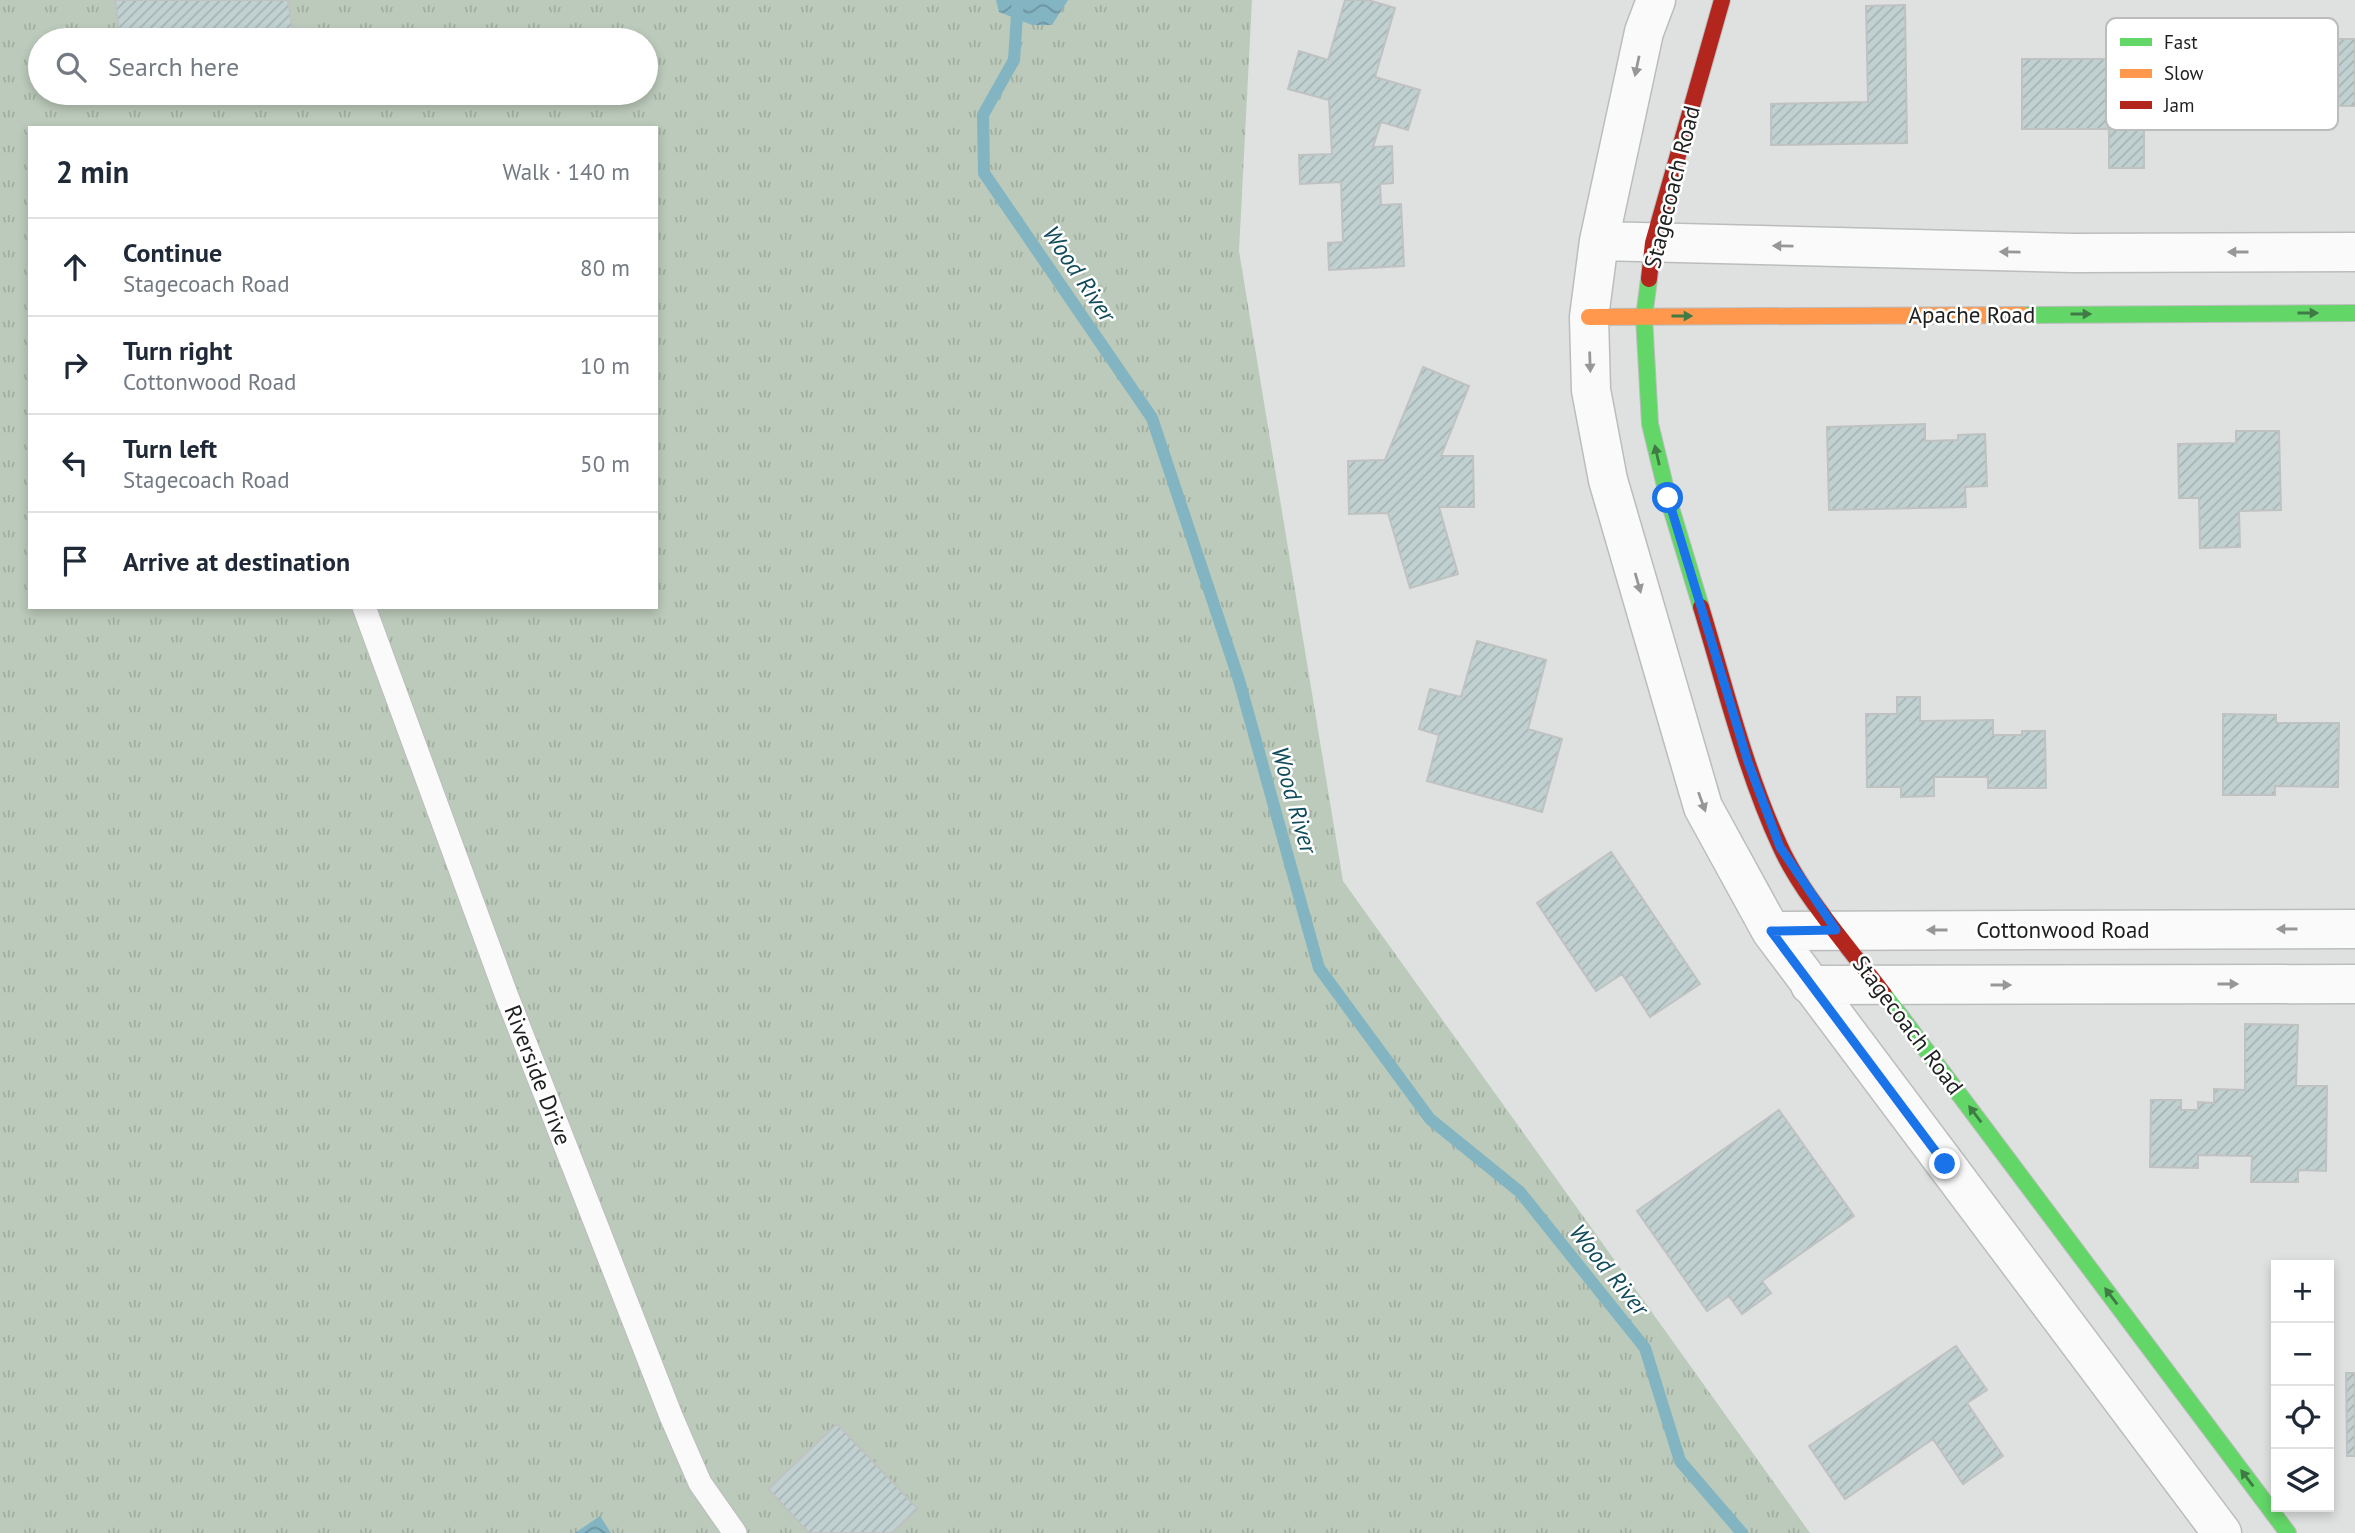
<!DOCTYPE html>
<html lang="en">
<head>
<meta charset="utf-8">
<style>
	:root { --surface:#fff; --page:#f2f2f3; --text:#1f2937; --muted:#747a83; --line:#e0e1e3 }
	body { margin:0; font-family:"PT Sans",sans-serif; background:var(--page); color:var(--text) }
	.controls { position:absolute; right:21px; bottom:21px; display:grid; overflow:hidden; border-radius:0px; box-shadow:0 4px 10px #0003 }
	.controls button { width:63px; height:63px; display:grid; place-items:center; padding:0; border:0; border-bottom:2px solid var(--line); background:var(--surface); color:var(--text); font:35px sans-serif }
	.stop { position:absolute; width:21px; height:21px; margin:-16px; border:5px solid #1a73e8; border-radius:50%; background:#fff }
	.stop.end { background:#1a73e8; border-color:#fff; box-shadow:0 2px 7px #0008 }
	.list { margin:0; padding:0; list-style:none }
	h2 { display:flex; justify-content:space-between; align-items:center; height:91px; margin:0; padding:0 28px; font-size:30px }
	h2 small { font-size:23px; font-weight:400; color:var(--muted) }
	.list li { display:grid; grid-template-columns:46px 1fr auto; gap:21px; align-items:center; box-sizing:border-box; height:98px; padding:0 28px; border-top:2px solid var(--line) }
	.list b { display:block; font-size:26px; white-space:nowrap }
	.list p { margin:0; font-size:23px; white-space:nowrap; color:var(--muted) }
	.list em { font-size:23px; font-style:normal; color:var(--muted) }
	.icon { flex:none; width:38px; height:38px; fill:none; stroke:currentColor; stroke-width:2; stroke-linecap:round; stroke-linejoin:round }
	.map { position:relative; flex:none; width:2355px; height:1533px; overflow:hidden }
	.search { position:absolute; background:var(--surface); box-shadow:0 4px 10px #0003; left:28px; top:28px; width:630px; height:77px; display:flex; align-items:center; gap:18px; box-sizing:border-box; padding:0 24px; border-radius:38px; color:var(--muted); font-size:26px }
	.panel { position:absolute; background:var(--surface); box-shadow:0 4px 10px #0003; left:28px; top:126px; width:630px; height:483px; border-radius:0px }
	.map>svg:first-child { display:block }
	.grass { fill:url(#grass-tufts); fill-rule:evenodd }
	.water { fill:url(#water-waves) }
	.lines { fill:none; stroke-linecap:round; stroke-linejoin:round }
	.stream { stroke:#83b4c2; stroke-width:12 }
	.building { fill:url(#building-hatch); stroke:#c0c2c1; stroke-width:2 }
	.lane-casing { stroke:#bbbdbc; stroke-width:25 }
	.street-casing { stroke:#bbbdbc; stroke-width:41 }
	.fast-casing { stroke:#bbbdbc; stroke-width:18 }
	.slow-casing { stroke:#bbbdbc; stroke-width:18 }
	.jam-casing { stroke:#bbbdbc; stroke-width:18 }
	.lane { stroke:#fafafa; stroke-width:23 }
	.street { stroke:#fafafa; stroke-width:38 }
	.fast { stroke:#63d668; stroke-width:16 }
	.slow { stroke:#ff974d; stroke-width:16 }
	.jam { stroke:#b3261e; stroke-width:16 }
	.oneway { fill:#979797 }
	.oneway2 { fill:#407a44 }
	.route { stroke:#1a73e8; stroke-width:9 }
	.labels { text-anchor:middle; stroke-width:5; stroke-linejoin:round; paint-order:stroke }
	.street-label { font-size:23px; fill:#1e1f1f; stroke:#fff }
	.water-label { font-size:24px; font-style:italic; fill:#104b5b; stroke:#fff }
	.key { fill:#fff; stroke:#bcbcbc; stroke-width:2 }
	.key-label { font-size:19px; fill:#1e1f1f }
</style>
</head>
<body>
<div class="map">
<svg width="2355" height="1533" viewBox="0 0 2355 1533">
	<defs>
		<pattern id="grass-tufts" width="24" height="20" patternUnits="userSpaceOnUse" patternTransform="scale(1.75)"><rect width="24" height="20" fill="#bbcaba"/><path d="M3 7l-1-3M5 7V3M7 7l1-3M15 17l-1-3M17 17v-4M19 17l1-3" fill="none" stroke="#a0ad9f"/></pattern>
		<pattern id="water-waves" width="16" height="10" patternUnits="userSpaceOnUse" patternTransform="scale(1.75)"><rect width="16" height="10" fill="#83b4c2"/><path d="M0 5q4-4 8 0t8 0" fill="none" stroke="#6b929d"/></pattern>
		<pattern id="building-hatch" width="6" height="6" patternUnits="userSpaceOnUse" patternTransform="scale(1.75)"><rect width="6" height="6" fill="#c1d1d1"/><path d="M-1 1l2-2M0 6l6-6M5 7l2-2" fill="none" stroke="#a5b3b3"/></pattern>
	</defs>
	<rect width="100%" height="100%" fill="#dfe1e0"/>
	<path class="grass" d="M0,0H1252L1239,251L1343,881L1810,1533H0ZM40,40H646V93H40ZM30,128H656V607H30Z"/>
	<path class="water" d="M996,0H1068L1052,25H1032L999,12Z
		M600,1516L611,1533H575Z"/>
	<g class="lines">
		<path class="stream" d="M1018,0L1014,60L983,115L984,173L1152,418L1239,680L1319,968L1430,1119L1520,1192L1645,1348L1680,1461L1742,1533"/>
	</g>
	<path class="building" d="M115,0H288L294,40H120Z
		M1345,0H1368L1395,8L1375,77L1420,90L1408,130L1381,122L1373,147L1392,146L1393,183L1380,184L1381,205L1401,204L1404,266L1329,270L1328,243L1343,242L1341,182L1300,184L1299,155L1332,154L1329,100L1288,89L1299,51L1328,60Z
		M1905,5L1907,143L1771,145V104L1868,102L1866,6Z
		M2268,39H2355V106L2267,105Z
		M2022,59H2144V168H2109V129H2022Z
		M127,93H184L128,100Z
		M1423,367L1469,386L1441,456H1473L1474,507H1439L1458,574L1410,588L1388,513L1349,514L1348,461L1385,460Z
		M1925,424V441L1958,440V435L1985,434L1987,486L1965,487L1966,507L1829,510L1827,427Z
		M2236,431H2279L2281,510L2239,511L2240,547L2200,548L2199,498H2179L2178,444L2236,443Z
		M1477,641L1546,660L1528,729L1562,739L1542,812L1427,781L1439,735L1419,729L1430,689L1461,697Z
		M1897,697H1920V721L1993,720V735H2022V731H2045L2046,788H1988V777H1934V796L1901,797V787H1867L1866,714H1897Z
		M2223,714L2276,715V723H2339L2338,787L2275,786V795H2223Z
		M1611,852L1700,984L1650,1017L1622,974L1596,991L1537,903Z
		M2245,1024L2298,1025L2296,1086H2327L2326,1171L2298,1170V1182H2251L2252,1156L2198,1155V1168L2150,1167L2151,1100H2181V1110H2198V1102L2214,1103V1089L2245,1090Z
		M1779,1110L1854,1216L1762,1281L1771,1293L1742,1314L1729,1296L1707,1311L1637,1211Z
		M1956,1346L1987,1390L1967,1403L2003,1456L1963,1484L1933,1439L1845,1499L1809,1446Z
		M2346,1373H2355V1456H2347Z
		M837,1424L918,1509L892,1533H809L768,1489Z"/>
	<g class="lines">
		<g class="lane-casing">
			<path id="lane" d="M364,607L506,994L671,1416L700,1483L735,1533"/>
		</g>
		<g class="street-casing">
			<path id="street" d="M1656,0L1644,32L1599,241L1589,317L1591,390L1608,480L1703,807L1771,931L2222,1533
				M1599,241L2073,253L2355,252
				M1771,931L2355,929
				M1810,985L2355,984"/>
		</g>
		<g class="fast-casing">
			<path id="fast" d="M1649,279L1644,317L1650,424L1668,498L1701,607
				M2023,315L2355,313
				M1884,994L2288,1533"/>
		</g>
		<g class="slow-casing">
			<path id="slow" d="M1589,317L2023,315"/>
		</g>
		<g class="jam-casing">
			<path id="jam" d="M1649,279L1653,243L1722,0
				M1701,607C1725,686 1745,770 1780,846C1802,895 1851,950 1884,994"/>
		</g>
		<use href="#lane" class="lane"/>
		<use href="#street" class="street"/>
		<use href="#fast" class="fast"/>
		<use href="#slow" class="slow"/>
		<use href="#jam" class="jam"/>
	</g>
	<defs><path id="oneway-solid" d="M-6-.8H1V-3.2L6.5 0L1 3.2V.8H-6Z" transform="scale(1.75)"/></defs>
	<g class="oneway">
		<use href="#oneway-solid" transform="translate(1637 66) rotate(102)"/>
		<use href="#oneway-solid" transform="translate(1783 246) rotate(-179)"/>
		<use href="#oneway-solid" transform="translate(2010 252) rotate(-179)"/>
		<use href="#oneway-solid" transform="translate(2238 252) rotate(180)"/>
		<use href="#oneway-solid" transform="translate(1590 362) rotate(88)"/>
		<use href="#oneway-solid" transform="translate(1638 583) rotate(74)"/>
		<use href="#oneway-solid" transform="translate(1702 802) rotate(70)"/>
		<use href="#oneway-solid" transform="translate(2287 929) rotate(180)"/>
		<use href="#oneway-solid" transform="translate(1937 930) rotate(180)"/>
		<use href="#oneway-solid" transform="translate(2228 984)"/>
		<use href="#oneway-solid" transform="translate(2001 985)"/>
	</g>
	<g class="oneway2">
		<use href="#oneway-solid" transform="translate(2308 313)"/>
		<use href="#oneway-solid" transform="translate(2081 314)"/>
		<use href="#oneway-solid" transform="translate(1682 316)"/>
		<use href="#oneway-solid" transform="translate(1657 455) rotate(-103)"/>
		<use href="#oneway-solid" transform="translate(1975 1114) rotate(-127)"/>
		<use href="#oneway-solid" transform="translate(2111 1296) rotate(-127)"/>
		<use href="#oneway-solid" transform="translate(2247 1478) rotate(-127)"/>
	</g>
	<g class="lines">
		<path class="route" d="M1668,498L1748,762L1780,847L1836,930L1771,931L1945,1164"/>
	</g>
	<g class="labels">
		<g class="street-label">
			<text transform="translate(1672 187) rotate(-76)" y="8">Stagecoach Road</text>
			<text x="1972" y="323">Apache Road</text>
			<text x="2063" y="938">Cottonwood Road</text>
			<text transform="translate(1908 1025) rotate(53)" y="8">Stagecoach Road</text>
			<text transform="translate(538 1075) rotate(69)" y="8">Riverside Drive</text>
		</g>
		<g class="water-label">
			<text transform="translate(1079 274) rotate(56)" y="8">Wood River</text>
			<text transform="translate(1294 800) rotate(74)" y="8">Wood River</text>
			<text transform="translate(1609 1270) rotate(51)" y="8">Wood River</text>
		</g>
	</g>
	<rect x="2106" y="18" width="232" height="112" rx="10" class="key"/>
	<rect x="2120" y="38" width="32" height="8" fill="#63d668"/>
	<rect x="2120" y="69" width="32" height="9" fill="#ff974d"/>
	<rect x="2120" y="101" width="32" height="8" fill="#b3261e"/>
	<g class="key-label">
		<text x="2164" y="49">Fast</text>
		<text x="2164" y="80">Slow</text>
		<text x="2164" y="112">Jam</text>
	</g>
</svg>
<div class="controls">
<button>+</button>
<button>−</button>
<button><svg class="icon" aria-label="locate" viewBox="0 0 24 24"><circle cx="12" cy="12" r="6"/><path d="M12 2v4M12 18v4M2 12h4M18 12h4"/></svg></button>
<button><svg class="icon" aria-label="layers" viewBox="0 0 24 24"><path d="M12 4l9 5-9 5-9-5zM3 14l9 5 9-5"/></svg></button>
</div>
<div class="stop" style="left:1668px;top:498px"></div>
<div class="stop end" style="left:1945px;top:1164px"></div>
<div class="search"><svg class="icon" aria-label="search" viewBox="0 0 24 24"><circle cx="10" cy="10" r="6"/><path d="M15 15l6 6"/></svg>Search here</div>
<section class="panel">
<h2>2 min<small>Walk · 140 m</small></h2>
<ul class="list">
<li><svg class="icon" aria-label="ahead" viewBox="0 0 24 24"><path d="M12 20V5M6 11l6-6 6 6"/></svg><div><b>Continue</b><p>Stagecoach Road</p></div><em>80 m</em></li>
<li><svg class="icon" aria-label="right" viewBox="0 0 24 24"><path d="M7 20v-9h11M14 6l5 5-5 5"/></svg><div><b>Turn right</b><p>Cottonwood Road</p></div><em>10 m</em></li>
<li><svg class="icon" aria-label="left" viewBox="0 0 24 24"><path d="M17 20v-9H6M10 6l-5 5 5 5"/></svg><div><b>Turn left</b><p>Stagecoach Road</p></div><em>50 m</em></li>
<li><svg class="icon" aria-label="arrive" viewBox="0 0 24 24"><path d="M6 21V4h12l-3 4 3 4H6"/></svg><div><b>Arrive at destination</b></div></li>
</ul>
</section>
</div>
</body>
</html>
